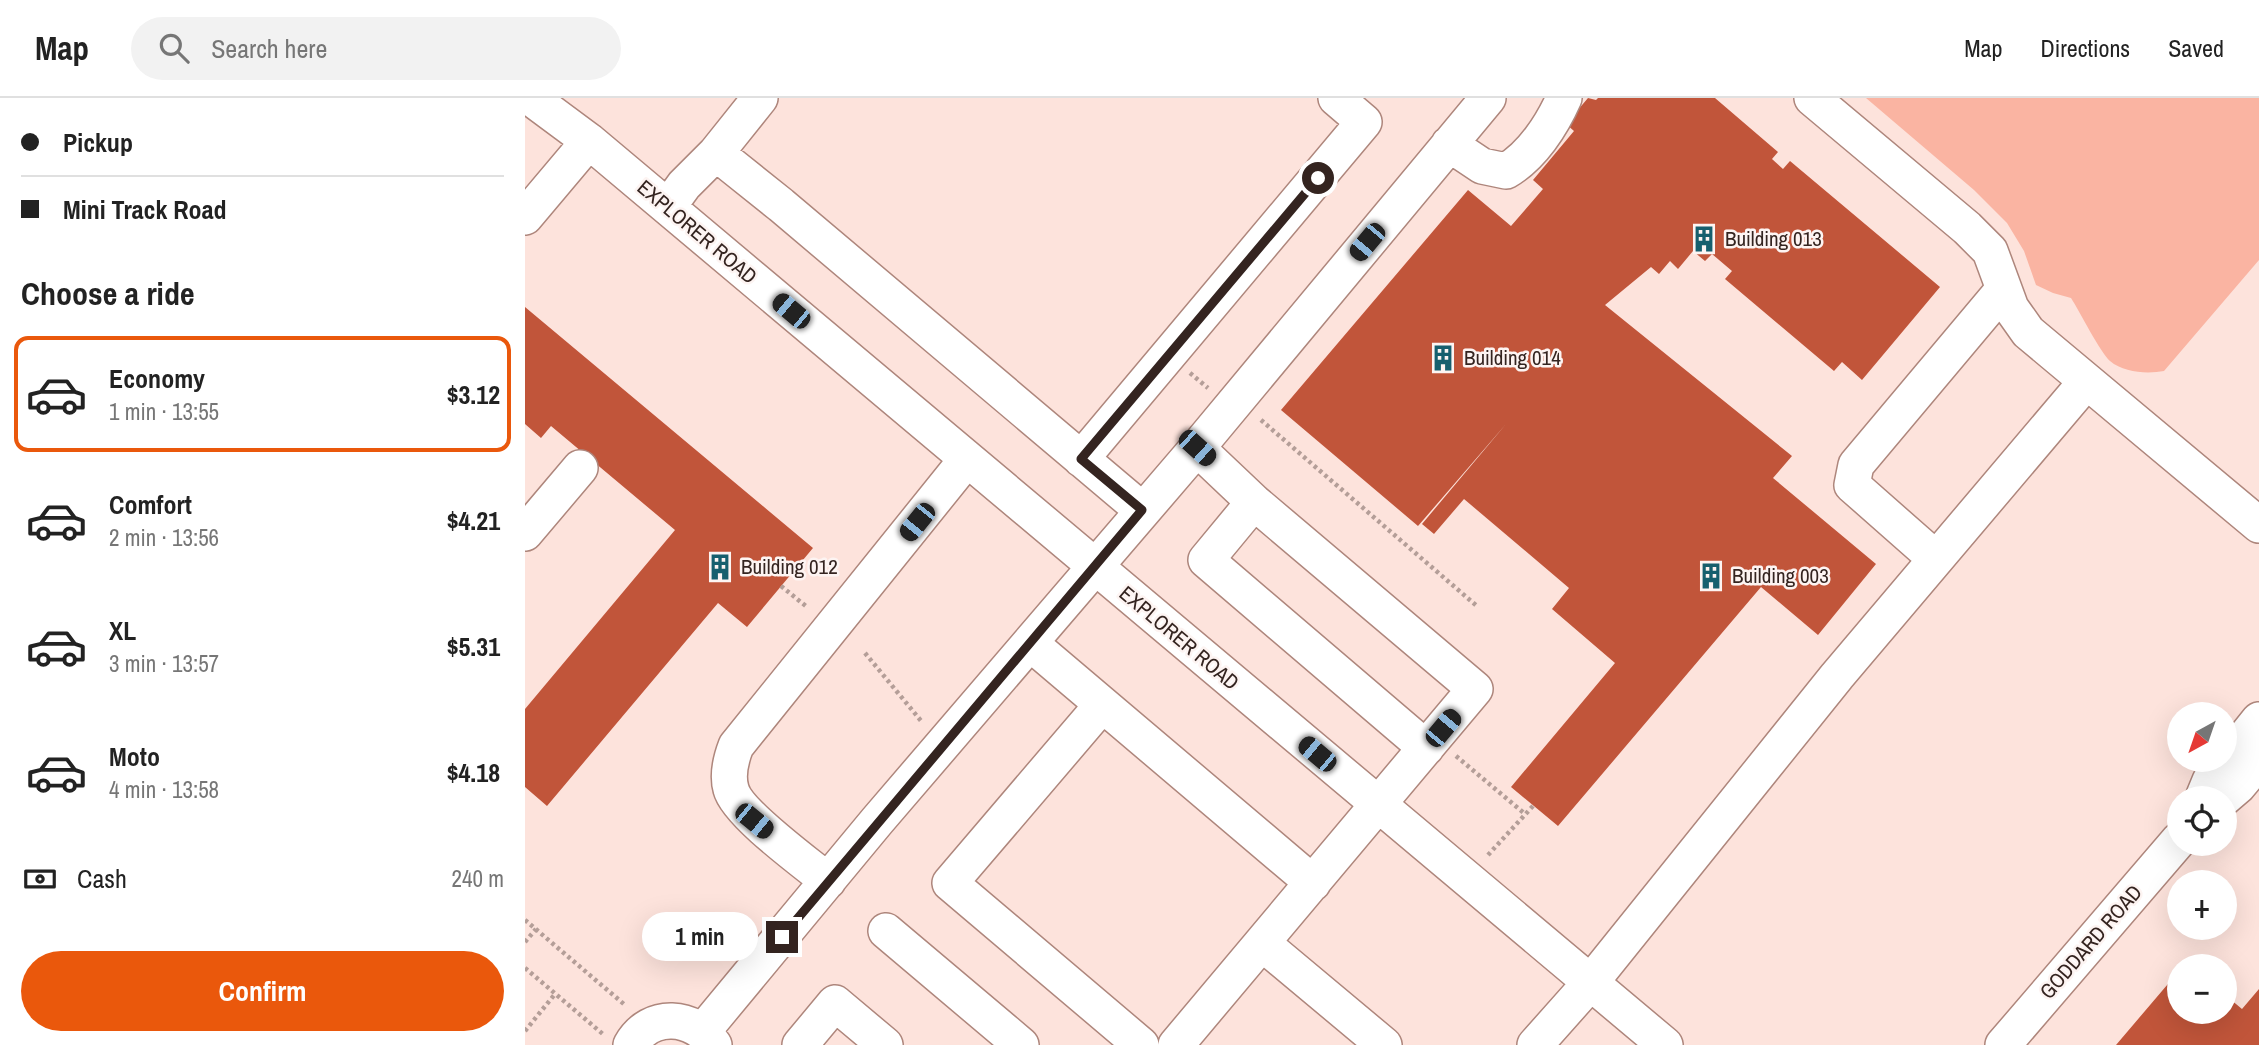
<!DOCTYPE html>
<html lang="en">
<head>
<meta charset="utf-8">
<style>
	:root { --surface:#fff; --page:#f2f2f2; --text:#222; --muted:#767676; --line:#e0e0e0; --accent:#ea580c }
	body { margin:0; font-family:"Archivo Narrow",sans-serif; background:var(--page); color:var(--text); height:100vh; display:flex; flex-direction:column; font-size:26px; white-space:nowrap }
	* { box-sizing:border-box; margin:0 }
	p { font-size:23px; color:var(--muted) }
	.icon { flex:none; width:38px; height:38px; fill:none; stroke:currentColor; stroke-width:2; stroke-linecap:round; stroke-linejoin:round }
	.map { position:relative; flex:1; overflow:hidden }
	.drawer { display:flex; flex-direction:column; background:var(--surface); width:525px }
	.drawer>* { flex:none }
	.hud { display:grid; align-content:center; height:154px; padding:0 21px; background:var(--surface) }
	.needle { width:46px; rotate:220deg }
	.controls { position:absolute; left:1642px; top:604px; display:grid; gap:14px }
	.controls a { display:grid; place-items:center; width:70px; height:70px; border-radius:50%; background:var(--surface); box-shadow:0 7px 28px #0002; font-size:35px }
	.end { position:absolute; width:32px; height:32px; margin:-16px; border:9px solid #342420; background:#fff; box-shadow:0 0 0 4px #fff }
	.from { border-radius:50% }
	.bubble { position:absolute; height:49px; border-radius:24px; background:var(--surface); box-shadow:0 7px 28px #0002; font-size:23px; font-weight:800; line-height:49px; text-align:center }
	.car { position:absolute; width:21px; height:42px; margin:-21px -10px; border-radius:9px; box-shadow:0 0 5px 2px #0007; background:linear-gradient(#222 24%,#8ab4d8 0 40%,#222 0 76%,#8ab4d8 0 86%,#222 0) }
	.hud b { display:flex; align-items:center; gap:24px; height:66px; font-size:26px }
	.hud b+b { border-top:2px solid var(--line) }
	.hud i { width:18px; height:18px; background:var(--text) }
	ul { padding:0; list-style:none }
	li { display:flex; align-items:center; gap:21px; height:116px; margin:0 14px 10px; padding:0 7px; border:4px solid transparent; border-radius:14px }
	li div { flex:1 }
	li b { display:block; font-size:26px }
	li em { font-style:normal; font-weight:800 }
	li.on { border-color:var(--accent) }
	li>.icon { width:63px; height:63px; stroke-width:1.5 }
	h2 { padding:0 21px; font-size:32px; line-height:84px }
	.pay { display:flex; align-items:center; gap:18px; height:77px; padding:0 21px; font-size:26px }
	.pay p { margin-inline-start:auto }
	.primary-button { display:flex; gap:14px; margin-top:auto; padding:14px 21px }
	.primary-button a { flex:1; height:80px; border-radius:42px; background:var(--accent); color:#fff; font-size:28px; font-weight:800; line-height:80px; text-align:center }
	header { display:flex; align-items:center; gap:42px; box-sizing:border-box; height:98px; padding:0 35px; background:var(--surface); border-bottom:2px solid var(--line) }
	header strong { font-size:33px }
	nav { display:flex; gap:38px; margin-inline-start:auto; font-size:24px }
	.search { width:490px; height:63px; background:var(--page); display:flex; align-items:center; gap:18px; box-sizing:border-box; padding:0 24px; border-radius:38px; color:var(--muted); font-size:26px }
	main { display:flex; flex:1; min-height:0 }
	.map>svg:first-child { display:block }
	.green { fill:#fab4a2 }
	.building { fill:#c1553a }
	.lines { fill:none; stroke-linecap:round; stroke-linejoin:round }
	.minor-casing { stroke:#ae867c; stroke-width:38 }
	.path { stroke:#b49e98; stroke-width:4.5; stroke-dasharray:3.5 3.5; stroke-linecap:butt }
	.minor { stroke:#fff; stroke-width:35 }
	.route { stroke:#342420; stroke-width:9 }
	.labels { text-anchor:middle; stroke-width:5; stroke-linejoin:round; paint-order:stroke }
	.street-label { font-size:21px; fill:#342420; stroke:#fdf4f2 }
	.poi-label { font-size:21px; fill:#342420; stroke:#fdf4f2; text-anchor:start }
</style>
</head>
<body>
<header>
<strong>Map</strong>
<div class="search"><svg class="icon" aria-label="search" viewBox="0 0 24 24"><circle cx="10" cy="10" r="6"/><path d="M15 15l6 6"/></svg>Search here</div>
<nav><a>Map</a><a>Directions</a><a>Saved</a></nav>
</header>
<main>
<section class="drawer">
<div class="hud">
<b><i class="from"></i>Pickup</b>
<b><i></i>Mini Track Road</b>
</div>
<h2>Choose a ride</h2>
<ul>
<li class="on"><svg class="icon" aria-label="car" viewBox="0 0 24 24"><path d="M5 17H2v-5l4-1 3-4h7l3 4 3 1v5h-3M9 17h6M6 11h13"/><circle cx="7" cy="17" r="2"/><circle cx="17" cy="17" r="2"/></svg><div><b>Economy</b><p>1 min · 13:55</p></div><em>$3.12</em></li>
<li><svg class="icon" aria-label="car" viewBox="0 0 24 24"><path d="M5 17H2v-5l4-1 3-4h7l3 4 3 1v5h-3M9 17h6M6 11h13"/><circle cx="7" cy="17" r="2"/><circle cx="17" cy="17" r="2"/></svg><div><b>Comfort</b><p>2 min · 13:56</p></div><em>$4.21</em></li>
<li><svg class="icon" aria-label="car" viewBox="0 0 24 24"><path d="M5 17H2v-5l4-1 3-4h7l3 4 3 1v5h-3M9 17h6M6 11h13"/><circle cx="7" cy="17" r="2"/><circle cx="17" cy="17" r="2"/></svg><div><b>XL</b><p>3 min · 13:57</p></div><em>$5.31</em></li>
<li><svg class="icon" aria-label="car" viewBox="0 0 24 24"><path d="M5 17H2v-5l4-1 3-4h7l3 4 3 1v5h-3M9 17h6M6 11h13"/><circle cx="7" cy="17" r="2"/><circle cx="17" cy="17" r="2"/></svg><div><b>Moto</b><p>4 min · 13:58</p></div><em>$4.18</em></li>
</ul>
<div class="pay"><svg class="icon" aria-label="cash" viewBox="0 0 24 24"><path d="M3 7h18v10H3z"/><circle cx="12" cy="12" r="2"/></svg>Cash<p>240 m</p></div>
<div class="primary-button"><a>Confirm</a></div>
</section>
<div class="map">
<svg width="1734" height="947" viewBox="0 0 1734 947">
	<rect width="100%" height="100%" fill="#fde3dc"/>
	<path class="green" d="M 1341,0 L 1734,0 L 1734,162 L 1639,273 C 1623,276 1599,275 1585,263 C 1575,254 1555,214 1546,200 L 1528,195 L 1511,187 L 1499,153 L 1482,125 L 1449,92 Z"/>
	<path class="building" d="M 1063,0 L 1071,2 L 1073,0 L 1190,0 L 1253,54 L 1247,61 L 1258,71 L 1265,63 L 1415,189 L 1337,282 L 1317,264 L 1309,273 L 1200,181 L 1207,173 L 1187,156 L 1180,163 L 1168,153 L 1153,171 L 1145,163 L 1134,176 L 1126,169 L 1080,207 L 1267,358 L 1248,380 L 1351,466 L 1293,537 L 1236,489 L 1033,728 L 986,689 L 1090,565 L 1027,511 L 1044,490 L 939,401 L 909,436 L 897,426 L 981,326 L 893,428 L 756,312 L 943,92 L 986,128 L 1018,91 L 1008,82 L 1049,33 L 1041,26 Z
		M 0,209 L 288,450 L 222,529 L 193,505 L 22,708 L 0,689 L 0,611 L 150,432 L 26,328 L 16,340 L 0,326 Z
		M 1654,873 L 1654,914 L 1699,914 L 1699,896 L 1717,911 L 1734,891 L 1734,947 L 1591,947 Z"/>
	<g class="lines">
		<g class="minor-casing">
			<path id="minor" d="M 6,0 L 64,43 L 1140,947
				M 235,0 L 191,55 L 256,107 L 617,412
				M 1287,0 L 1442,130 L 1465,153 L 1486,210 L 1503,234 L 1734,427
				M 924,46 L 957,68 L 981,73 C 1007,58 1027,27 1039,0
				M 143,109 L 159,87 L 191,55
				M 0,119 L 64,43
				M 556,361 L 839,24 L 811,0
				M 729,404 L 681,462 L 901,650
				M 0,435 L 55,370
				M 1411,461 L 1327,387 L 1331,367 L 1478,192
				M 505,545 L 788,785
				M 577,607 L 425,785 L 616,947
				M 1678,700 L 1685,683 L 1734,622
				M 1699,700 L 1713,688 L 1734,663
				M 303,783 C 281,765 212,715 206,691 C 202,677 206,661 211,648 L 442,361
				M 361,833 L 496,947
				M 737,845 L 859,947
				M 178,933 L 352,723 L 672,350 L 963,0
				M 106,947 C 125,913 169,917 189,947
				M 275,947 L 310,905 L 360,947
				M 651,947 L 950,591 L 729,404 L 672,350
				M 1010,947 L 1066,884 L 1312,578 L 1561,284
				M 1478,947 L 1654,742"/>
		</g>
		<path class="path" d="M 665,275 L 683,290
			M 736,322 L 953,509
			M 256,488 L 282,509
			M 340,555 L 397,624
			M 931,658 L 1000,716
			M 963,757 L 1008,708
			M 0,822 L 100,907
			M 0,844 L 11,831
			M 0,870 L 79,937
			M 0,933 L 30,896"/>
		<use href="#minor" class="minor"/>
	</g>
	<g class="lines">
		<path class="route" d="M 257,839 L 617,412 L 556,361 L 793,80"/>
	</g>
	<defs>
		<g id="building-bare" transform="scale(2.1)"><path d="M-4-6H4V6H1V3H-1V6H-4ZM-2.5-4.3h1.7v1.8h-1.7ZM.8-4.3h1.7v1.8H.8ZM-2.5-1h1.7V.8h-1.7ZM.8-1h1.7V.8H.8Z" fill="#165f6e" stroke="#fdf4f2" stroke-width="2.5" paint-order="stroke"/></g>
	</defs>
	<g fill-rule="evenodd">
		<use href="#building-bare" x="1179" y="141"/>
		<use href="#building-bare" x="918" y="260"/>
		<use href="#building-bare" x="195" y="469"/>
		<use href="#building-bare" x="1186" y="478"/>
	</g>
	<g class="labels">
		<g class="street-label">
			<text transform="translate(172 134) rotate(40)" y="7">EXPLORER ROAD</text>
			<text transform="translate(654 540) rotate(40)" y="7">EXPLORER ROAD</text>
			<text transform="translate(1566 844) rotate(-49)" y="7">GODDARD ROAD</text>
		</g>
		<g class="poi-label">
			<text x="1200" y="148">Building 013</text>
			<text x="939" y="267">Building 014</text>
			<text x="216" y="476">Building 012</text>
			<text x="1207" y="485">Building 003</text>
		</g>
	</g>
</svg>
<div class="controls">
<a><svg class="needle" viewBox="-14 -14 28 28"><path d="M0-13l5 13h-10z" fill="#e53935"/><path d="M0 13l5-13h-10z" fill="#767676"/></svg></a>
<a><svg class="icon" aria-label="locate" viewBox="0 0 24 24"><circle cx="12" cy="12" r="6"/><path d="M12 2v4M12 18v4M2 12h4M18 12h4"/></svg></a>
<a>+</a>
<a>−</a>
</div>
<i class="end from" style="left:793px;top:80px"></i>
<i class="end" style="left:257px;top:839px"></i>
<div class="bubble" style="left:117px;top:814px;width:116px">1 min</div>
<i class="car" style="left:842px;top:144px;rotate:220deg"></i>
<i class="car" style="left:266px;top:213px;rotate:310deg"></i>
<i class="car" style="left:672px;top:350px;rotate:132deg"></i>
<i class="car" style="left:392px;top:424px;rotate:219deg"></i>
<i class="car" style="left:918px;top:630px;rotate:40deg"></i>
<i class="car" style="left:792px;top:656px;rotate:310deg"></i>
<i class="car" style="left:229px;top:723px;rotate:129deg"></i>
</div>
</main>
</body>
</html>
